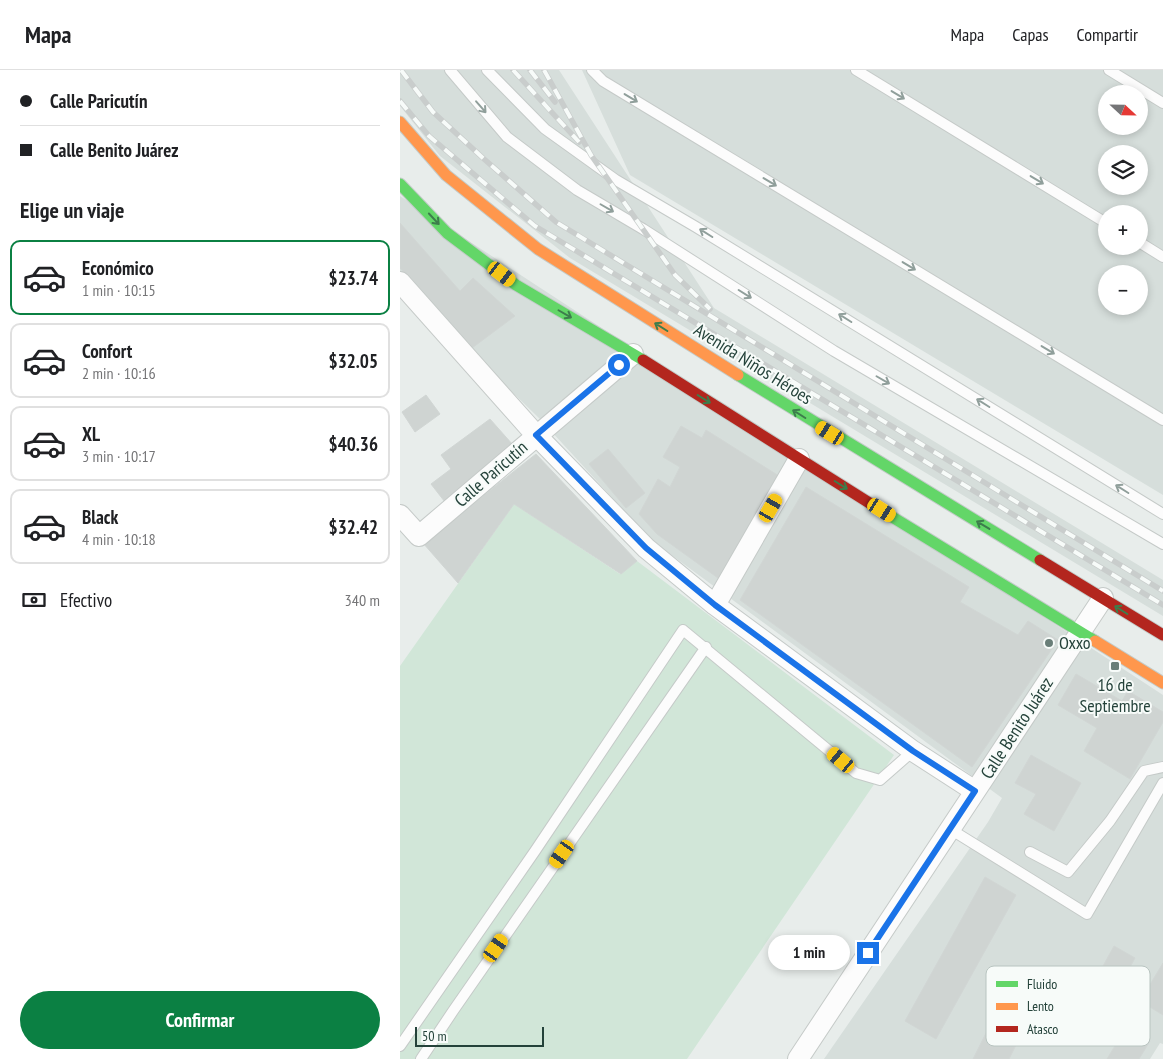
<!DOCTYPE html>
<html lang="es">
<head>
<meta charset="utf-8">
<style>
	:root { --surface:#fff; --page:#f2f2f2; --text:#202124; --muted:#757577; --line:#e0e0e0; --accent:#0b8043 }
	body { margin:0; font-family:"PT Sans Narrow",sans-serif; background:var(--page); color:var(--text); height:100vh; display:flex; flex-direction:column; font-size:19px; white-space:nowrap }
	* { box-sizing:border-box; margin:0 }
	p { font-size:16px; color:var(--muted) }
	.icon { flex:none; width:28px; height:28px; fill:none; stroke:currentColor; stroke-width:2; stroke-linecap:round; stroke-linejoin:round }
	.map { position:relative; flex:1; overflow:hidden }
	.details { display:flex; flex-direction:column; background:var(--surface); width:400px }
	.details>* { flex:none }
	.top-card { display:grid; align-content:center; height:110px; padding:0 20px; background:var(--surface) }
	.needle { width:32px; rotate:112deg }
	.buttons { position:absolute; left:698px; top:15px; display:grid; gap:10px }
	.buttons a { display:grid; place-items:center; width:50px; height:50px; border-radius:50%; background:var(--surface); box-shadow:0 2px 8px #0003; font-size:25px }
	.scale { position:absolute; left:15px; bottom:12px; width:129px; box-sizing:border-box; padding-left:5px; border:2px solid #24423a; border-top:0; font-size:14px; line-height:18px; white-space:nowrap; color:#24423a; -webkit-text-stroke:4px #f7fbf9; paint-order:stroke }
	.end { position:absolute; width:22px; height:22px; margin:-11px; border:6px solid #1a73e8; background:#fff; box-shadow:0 0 0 2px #fff }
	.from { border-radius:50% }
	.bubble { position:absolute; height:35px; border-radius:18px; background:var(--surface); box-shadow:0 2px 8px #0003; font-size:16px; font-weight:600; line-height:35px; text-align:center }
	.car { position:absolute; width:15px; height:30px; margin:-15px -8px; border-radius:6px; box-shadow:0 0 4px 1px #0007; background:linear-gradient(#f5c518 24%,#345 0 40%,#f5c518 0 76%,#345 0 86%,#f5c518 0) }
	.top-card b { display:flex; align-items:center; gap:18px; height:48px; font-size:19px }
	.top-card b+b { border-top:1px solid var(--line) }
	.top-card i { width:12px; height:12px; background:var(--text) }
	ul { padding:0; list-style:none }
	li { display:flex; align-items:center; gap:15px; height:75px; margin:0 10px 8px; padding:0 10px; border:2px solid var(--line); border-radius:10px }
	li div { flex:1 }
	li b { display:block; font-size:19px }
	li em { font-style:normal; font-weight:600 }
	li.on { border-color:var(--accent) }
	li>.icon { width:45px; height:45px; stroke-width:1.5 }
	h2 { padding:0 20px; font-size:22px; line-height:60px }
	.pay { display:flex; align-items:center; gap:12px; height:55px; padding:0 20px; font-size:19px }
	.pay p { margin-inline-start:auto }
	.primary-button { display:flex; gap:10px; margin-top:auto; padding:10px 20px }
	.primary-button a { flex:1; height:58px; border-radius:30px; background:var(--accent); color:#fff; font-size:20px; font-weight:600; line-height:58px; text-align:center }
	header { display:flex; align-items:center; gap:30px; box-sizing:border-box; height:70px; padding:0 25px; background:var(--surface); border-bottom:1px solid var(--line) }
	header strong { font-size:24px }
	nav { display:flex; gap:28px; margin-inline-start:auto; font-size:18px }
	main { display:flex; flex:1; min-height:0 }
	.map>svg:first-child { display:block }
	.built { fill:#d6dedb; fill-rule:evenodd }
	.green { fill:#d1e6d8 }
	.building { fill:#cfd4d2; stroke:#d1d6d4 }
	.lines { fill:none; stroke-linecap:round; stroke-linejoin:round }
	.lane-casing { stroke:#c5cac8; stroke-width:12 }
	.street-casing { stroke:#c5cac8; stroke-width:22 }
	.fast-casing { stroke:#c3cbc8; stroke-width:13 }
	.slow-casing { stroke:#c3cbc8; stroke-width:13 }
	.jam-casing { stroke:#c3cbc8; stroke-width:13 }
	.lane { stroke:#fcfcfc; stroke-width:10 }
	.street { stroke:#fcfcfc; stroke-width:20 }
	.fast { stroke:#63d668; stroke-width:11 }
	.slow { stroke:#ff974d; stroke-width:11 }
	.jam { stroke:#b3261e; stroke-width:11 }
	.rail-casing { stroke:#c9cdcc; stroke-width:5.5 }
	.rail { stroke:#f7fbf9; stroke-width:4; stroke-dasharray:11; stroke-linecap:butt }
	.oneway { stroke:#909f9b }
	.oneway2 { stroke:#3d7d4c }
	.route { stroke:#1a73e8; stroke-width:6 }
	.poi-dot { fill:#697e78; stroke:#f7fbf9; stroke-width:2 }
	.labels { text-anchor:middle; stroke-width:4; stroke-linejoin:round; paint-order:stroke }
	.street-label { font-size:18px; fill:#24423a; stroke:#f7fbf9 }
	.poi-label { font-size:18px; fill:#24423a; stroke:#f7fbf9; text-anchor:start }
	.key { fill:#f7fbf9; stroke:#b8c4c0; stroke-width:1 }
	.key-label { font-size:14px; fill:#24423a }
</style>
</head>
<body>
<header>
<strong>Mapa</strong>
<nav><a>Mapa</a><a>Capas</a><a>Compartir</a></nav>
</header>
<main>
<section class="details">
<div class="top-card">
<b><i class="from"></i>Calle Paricutín</b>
<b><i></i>Calle Benito Juárez</b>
</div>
<h2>Elige un viaje</h2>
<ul>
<li class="on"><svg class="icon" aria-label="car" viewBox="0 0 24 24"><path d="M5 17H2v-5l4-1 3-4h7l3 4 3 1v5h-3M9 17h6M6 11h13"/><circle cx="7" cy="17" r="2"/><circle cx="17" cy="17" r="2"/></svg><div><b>Económico</b><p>1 min · 10:15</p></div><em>$23.74</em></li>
<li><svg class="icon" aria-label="car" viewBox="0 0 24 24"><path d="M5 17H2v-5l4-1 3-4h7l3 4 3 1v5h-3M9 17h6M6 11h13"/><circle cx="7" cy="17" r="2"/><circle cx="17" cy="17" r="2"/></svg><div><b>Confort</b><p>2 min · 10:16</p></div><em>$32.05</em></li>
<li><svg class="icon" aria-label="car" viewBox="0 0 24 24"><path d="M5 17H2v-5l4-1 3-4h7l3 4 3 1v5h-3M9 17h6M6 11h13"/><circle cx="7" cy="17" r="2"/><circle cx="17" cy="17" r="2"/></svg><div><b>XL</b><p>3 min · 10:17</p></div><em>$40.36</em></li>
<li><svg class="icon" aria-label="car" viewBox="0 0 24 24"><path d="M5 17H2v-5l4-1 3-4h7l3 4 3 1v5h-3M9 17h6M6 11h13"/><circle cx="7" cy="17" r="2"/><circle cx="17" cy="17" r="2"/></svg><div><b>Black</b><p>4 min · 10:18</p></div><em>$32.42</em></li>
</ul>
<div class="pay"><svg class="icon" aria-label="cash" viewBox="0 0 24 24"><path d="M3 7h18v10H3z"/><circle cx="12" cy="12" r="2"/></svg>Efectivo<p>340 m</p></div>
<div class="primary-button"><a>Confirmar</a></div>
</section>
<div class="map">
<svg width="763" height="989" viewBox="0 0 763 989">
	<rect width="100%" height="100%" fill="#e8edeb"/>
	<path class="built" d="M 0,0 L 159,0 L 314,238 L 763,510 L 763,546 L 170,188 L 40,86 L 0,36 Z
		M 182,0 L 763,0 L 763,425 L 230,105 ZM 706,24 L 739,24 L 739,56 L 706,56 ZM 706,84 L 739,84 L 739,116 L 706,116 ZM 706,144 L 739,144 L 739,176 L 706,176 ZM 706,204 L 739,204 L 739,236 L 706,236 Z
		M 0,126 L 763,625 L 763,974 L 760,973 L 750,989 L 424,989 L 588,752 L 602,728 L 251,470 L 140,349 L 68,279 L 0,202 Z"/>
	<path class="green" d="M 114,434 L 220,504 L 237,491 L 494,685 L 287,989 L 0,989 L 0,596 Z"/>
	<path class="building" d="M 0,153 L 60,221 L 73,208 L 115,246 L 72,278 L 0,198 Z
		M 26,325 L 40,344 L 15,362 L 2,342 Z
		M 90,349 L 113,375 L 45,432 L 31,414 L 51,399 L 41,385 Z
		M 281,356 L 302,368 L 306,360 L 379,406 L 318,508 L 257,464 L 239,444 L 258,409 L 270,417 L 280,397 L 263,387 Z
		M 208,379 L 245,423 L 226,438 L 189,394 Z
		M 136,384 L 237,491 L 221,504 L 114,434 L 58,513 L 23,473 Z
		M 406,417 L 569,517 L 560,532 L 618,565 L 628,551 L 658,570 L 572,697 L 340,530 Z
		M 676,604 L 722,631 L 728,621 L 763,642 L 763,652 L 730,709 L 684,681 L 697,658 L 658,635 Z
		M 631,685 L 681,713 L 654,761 L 624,744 L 636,724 L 615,713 Z
		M 585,807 L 616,825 L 536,969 L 505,951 Z
		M 714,876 L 735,888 L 690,970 L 669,958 Z
		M 763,893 L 763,945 L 740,931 Z
		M 604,927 L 633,941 L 609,989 L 573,989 Z
		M 727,956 L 750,971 L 739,989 L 707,989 Z"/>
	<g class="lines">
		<g class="lane-casing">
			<path id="lane" d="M 50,0 L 107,67 L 177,120 L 243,159 L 434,281 L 763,474
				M 87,0 L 145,59 L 216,110 L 296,157 L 763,444
				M 192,0 L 203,11 L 763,350
				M 456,0 L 706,153
				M 709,0 L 763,33
				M 739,172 L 763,187
				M 550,759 L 687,844 L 763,713
				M 630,782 L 668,802 L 710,751 L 744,701 L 763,697
				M 0,976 L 135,781 L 283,560 L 456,703 L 480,710 L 513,681
				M 21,989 L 53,941 L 306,577"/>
		</g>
		<g class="street-casing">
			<path id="street" d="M 0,212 L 136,365 L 246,478 L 315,535 L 513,681 L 575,721
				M 0,445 L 19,466 L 233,284
				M 315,535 L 399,389
				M 398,989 L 703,528"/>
		</g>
		<g class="fast-casing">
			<path id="fast" d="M 0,114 L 47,163 L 116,215 L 243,290
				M 338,305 L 640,490
				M 471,434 L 695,571"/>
		</g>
		<g class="slow-casing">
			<path id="slow" d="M 0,52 L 46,105 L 138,179 L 338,305
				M 695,571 L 763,613"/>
		</g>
		<g class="jam-casing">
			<path id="jam" d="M 243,290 L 471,434
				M 640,490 L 763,565"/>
		</g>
		<use href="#lane" class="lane"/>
		<use href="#street" class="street"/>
		<use href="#fast" class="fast"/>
		<use href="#slow" class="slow"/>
		<use href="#jam" class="jam"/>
		<g class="rail-casing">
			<path id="rail" d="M 1,0 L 33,42 L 84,89 L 156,152 L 763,521
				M 113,0 L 179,72
				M 130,0 L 155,32
				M 144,0 L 191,85 L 275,205 L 310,239
				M 0,31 L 29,66 L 135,156 L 763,535"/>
		</g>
		<use href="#rail" class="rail"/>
	</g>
	<defs><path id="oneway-shaft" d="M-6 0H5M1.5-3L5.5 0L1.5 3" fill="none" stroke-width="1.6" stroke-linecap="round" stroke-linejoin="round" transform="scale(1.25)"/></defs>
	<g class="oneway">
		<use href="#oneway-shaft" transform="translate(498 25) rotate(31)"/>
		<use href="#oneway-shaft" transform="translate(231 28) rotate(31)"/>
		<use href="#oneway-shaft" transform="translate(81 37) rotate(49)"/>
		<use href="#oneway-shaft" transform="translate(637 110) rotate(31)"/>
		<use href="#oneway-shaft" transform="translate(370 112) rotate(31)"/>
		<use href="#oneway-shaft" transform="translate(207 138) rotate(30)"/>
		<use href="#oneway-shaft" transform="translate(306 163) rotate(-148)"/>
		<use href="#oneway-shaft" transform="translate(509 196) rotate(31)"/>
		<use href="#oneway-shaft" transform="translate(345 224) rotate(32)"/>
		<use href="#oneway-shaft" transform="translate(445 248) rotate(-148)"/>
		<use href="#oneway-shaft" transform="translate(648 280) rotate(31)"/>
		<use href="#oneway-shaft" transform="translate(483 310) rotate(30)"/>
		<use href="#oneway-shaft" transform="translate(583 333) rotate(-148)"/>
		<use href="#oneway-shaft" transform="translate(722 419) rotate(-148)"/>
	</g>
	<g class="oneway2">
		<use href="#oneway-shaft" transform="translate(34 149) rotate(47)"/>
		<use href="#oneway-shaft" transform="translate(165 244) rotate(30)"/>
		<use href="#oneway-shaft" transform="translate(261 257) rotate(-148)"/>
		<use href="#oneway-shaft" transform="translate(304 329) rotate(32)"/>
		<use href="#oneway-shaft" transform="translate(399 344) rotate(-148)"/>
		<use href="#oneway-shaft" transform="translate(441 415) rotate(32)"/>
		<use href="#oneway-shaft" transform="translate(583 455) rotate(-149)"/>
		<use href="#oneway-shaft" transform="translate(721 540) rotate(-148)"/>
	</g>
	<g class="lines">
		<path class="route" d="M 219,295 L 136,365 L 246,478 L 315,535 L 513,681 L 575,721 L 468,883"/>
	</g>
	<g class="poi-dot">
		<circle cx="649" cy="573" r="5"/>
		<rect x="710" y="591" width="10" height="10" rx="2.5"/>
	</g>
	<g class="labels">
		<g class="street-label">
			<text transform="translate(353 294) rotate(32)" y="6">Avenida Niños Héroes</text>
			<text transform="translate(91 404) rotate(-41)" y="6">Calle Paricutín</text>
			<text transform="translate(617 658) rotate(-57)" y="6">Calle Benito Juárez</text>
		</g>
		<g class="poi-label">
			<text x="659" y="579">Oxxo</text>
			<text x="715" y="621" text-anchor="middle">16 de<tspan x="715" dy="21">Septiembre</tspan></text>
		</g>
	</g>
	<rect x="586" y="896" width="164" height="80" rx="8" class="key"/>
	<rect x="596" y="911" width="22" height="6" fill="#63d668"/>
	<rect x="596" y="933" width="22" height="7" fill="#ff974d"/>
	<rect x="596" y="956" width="22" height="6" fill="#b3261e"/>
	<g class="key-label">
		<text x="627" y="919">Fluido</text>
		<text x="627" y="941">Lento</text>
		<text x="627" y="964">Atasco</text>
	</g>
</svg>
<div class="buttons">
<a><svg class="needle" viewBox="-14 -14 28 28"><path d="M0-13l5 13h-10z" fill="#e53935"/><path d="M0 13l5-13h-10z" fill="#757577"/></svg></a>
<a><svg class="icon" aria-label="layers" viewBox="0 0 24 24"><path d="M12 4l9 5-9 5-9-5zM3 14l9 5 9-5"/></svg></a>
<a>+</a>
<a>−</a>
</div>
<div class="scale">50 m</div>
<i class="end from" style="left:219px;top:295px"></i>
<i class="end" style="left:468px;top:883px"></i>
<div class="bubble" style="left:368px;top:865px;width:82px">1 min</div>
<i class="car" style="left:102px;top:204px;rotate:127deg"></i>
<i class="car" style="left:430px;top:363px;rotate:301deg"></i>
<i class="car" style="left:371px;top:438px;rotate:30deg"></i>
<i class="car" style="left:482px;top:440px;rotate:122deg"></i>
<i class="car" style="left:441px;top:690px;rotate:310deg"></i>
<i class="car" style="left:162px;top:784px;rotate:215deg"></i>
<i class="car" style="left:96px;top:878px;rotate:35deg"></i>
</div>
</main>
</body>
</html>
